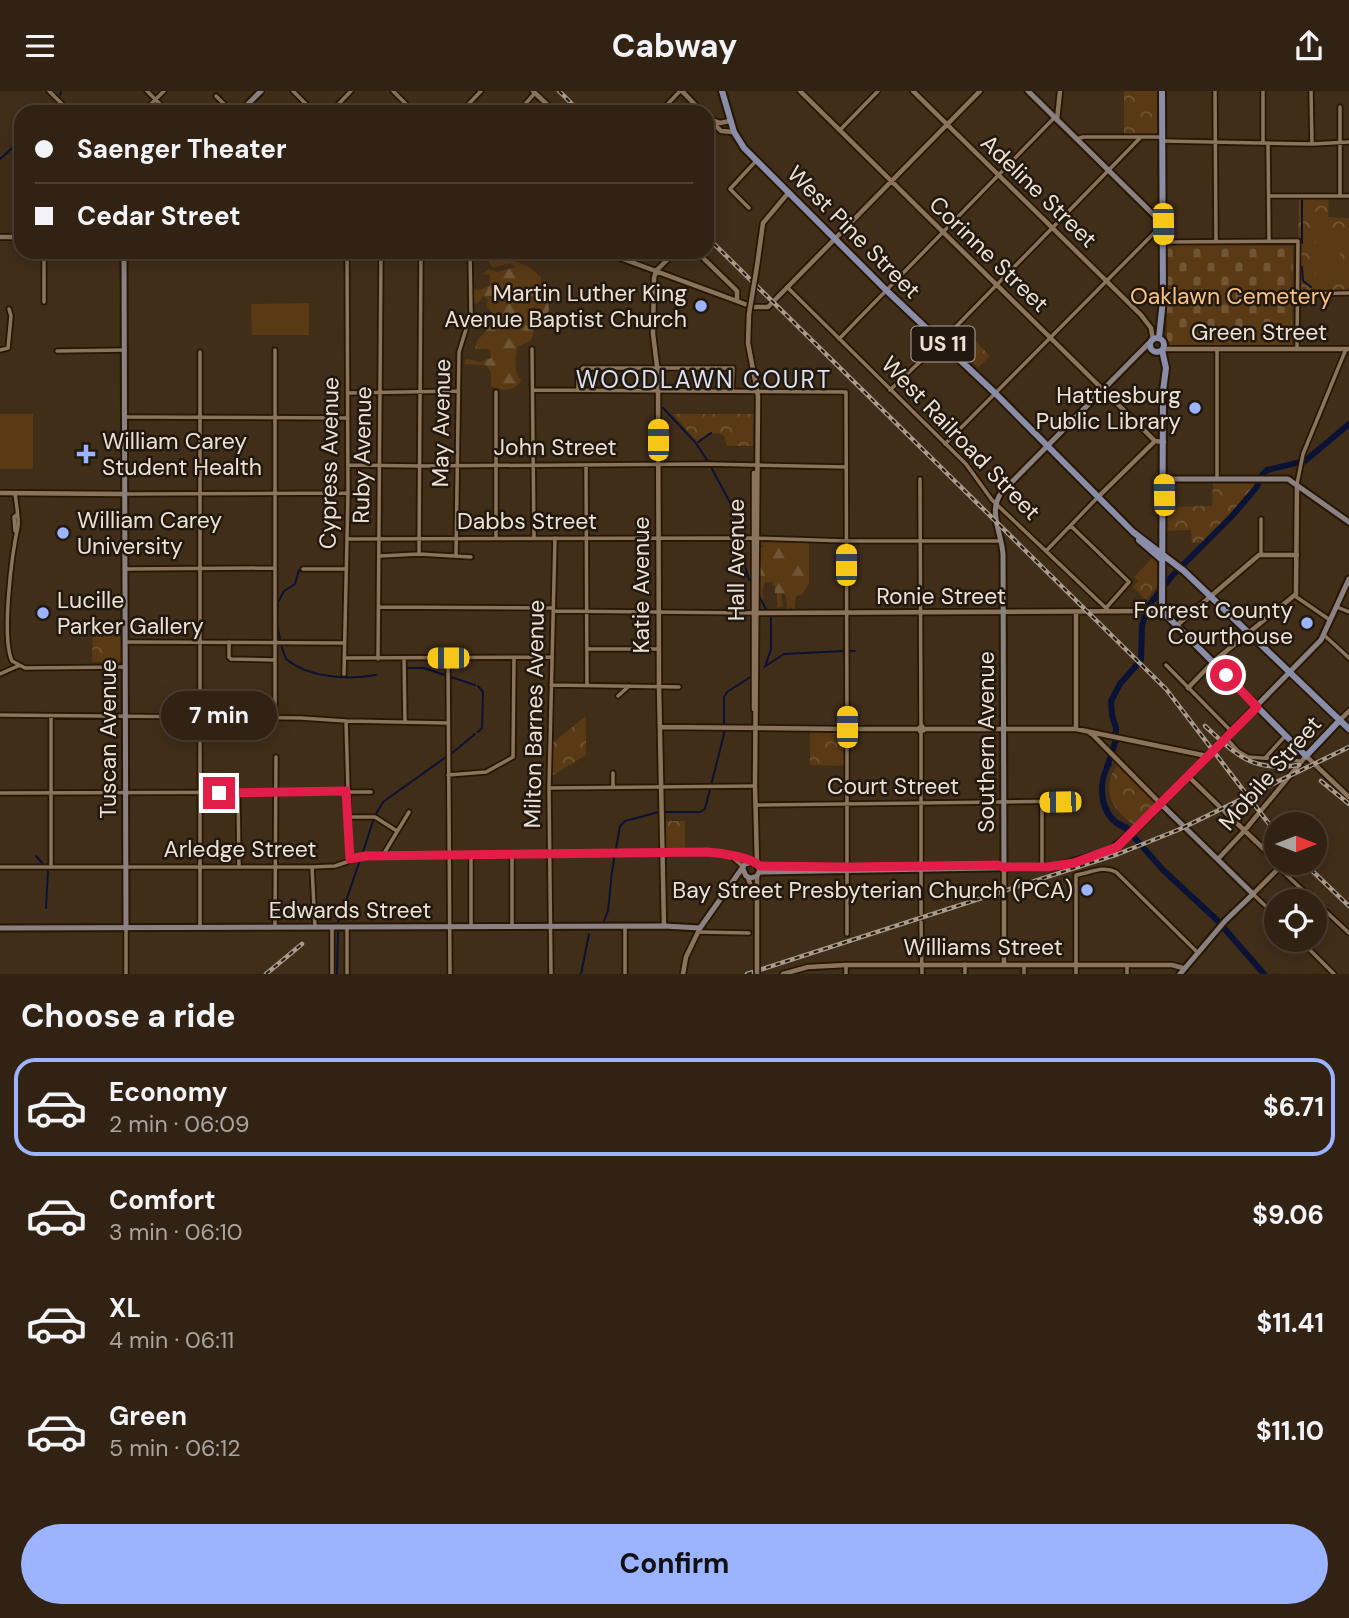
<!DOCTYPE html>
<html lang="en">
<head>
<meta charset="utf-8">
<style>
	:root { --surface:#312213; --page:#392a1c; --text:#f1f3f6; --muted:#a8a4a0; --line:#4c3f33; --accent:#9cb4fd }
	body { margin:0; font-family:"DM Sans",sans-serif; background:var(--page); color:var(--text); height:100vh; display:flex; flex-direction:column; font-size:26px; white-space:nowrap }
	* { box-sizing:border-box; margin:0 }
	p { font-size:23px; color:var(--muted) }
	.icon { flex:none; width:38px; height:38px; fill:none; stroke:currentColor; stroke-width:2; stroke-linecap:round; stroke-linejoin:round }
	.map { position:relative; height:883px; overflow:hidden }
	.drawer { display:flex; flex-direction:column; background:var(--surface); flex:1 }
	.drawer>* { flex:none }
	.banner { position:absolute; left:14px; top:14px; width:700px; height:154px; border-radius:21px; box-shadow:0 4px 18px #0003,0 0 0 2px var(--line); display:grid; align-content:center; height:154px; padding:0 21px; background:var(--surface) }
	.needle { width:46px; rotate:90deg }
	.buttons { position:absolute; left:1264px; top:721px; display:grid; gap:14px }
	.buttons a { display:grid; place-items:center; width:63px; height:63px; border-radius:50%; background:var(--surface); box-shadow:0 4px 18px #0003,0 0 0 2px var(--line); font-size:35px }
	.end { position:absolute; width:32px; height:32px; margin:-16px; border:9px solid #e11d48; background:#fff; box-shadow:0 0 0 4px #fff }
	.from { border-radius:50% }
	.bubble { position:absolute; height:49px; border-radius:24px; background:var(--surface); box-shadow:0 4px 18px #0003,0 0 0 2px var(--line); font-size:23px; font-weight:700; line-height:49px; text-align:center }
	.car { position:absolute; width:21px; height:42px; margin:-21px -10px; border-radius:9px; box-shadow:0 0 5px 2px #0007; background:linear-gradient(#f5c518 24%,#345 0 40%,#f5c518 0 76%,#345 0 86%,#f5c518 0) }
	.banner b { display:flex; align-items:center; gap:24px; height:66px; font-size:26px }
	.banner b+b { border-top:2px solid var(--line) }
	.banner i { width:18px; height:18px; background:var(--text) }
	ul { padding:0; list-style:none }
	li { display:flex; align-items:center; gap:21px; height:98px; margin:0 14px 10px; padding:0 7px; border:4px solid transparent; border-radius:21px }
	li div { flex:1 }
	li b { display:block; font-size:26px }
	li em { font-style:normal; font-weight:700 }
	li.on { border-color:var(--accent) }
	li>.icon { width:63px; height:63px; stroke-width:1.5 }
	h2 { padding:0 21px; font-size:32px; line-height:84px }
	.cta { display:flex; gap:14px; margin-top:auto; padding:14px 21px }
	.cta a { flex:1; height:80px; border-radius:42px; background:var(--accent); color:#111; font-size:28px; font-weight:700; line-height:80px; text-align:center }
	header { display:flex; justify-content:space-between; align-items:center; height:91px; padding:0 21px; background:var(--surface); font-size:32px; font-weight:700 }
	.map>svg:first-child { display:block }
	.forest { fill:url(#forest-firs) }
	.cemetery { fill:url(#cemetery-stones) }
	.park { fill:url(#park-crowns) }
	.garden { fill:#593a15 }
	.water { fill:#0a1236 }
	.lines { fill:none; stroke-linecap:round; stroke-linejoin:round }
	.stream { stroke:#0a1236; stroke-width:2 }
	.river { stroke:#0a1236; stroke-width:6 }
	.minor-casing { stroke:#271602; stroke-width:7 }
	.tertiary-casing { stroke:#271602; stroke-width:8 }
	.secondary-casing { stroke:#271602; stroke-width:9 }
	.primary-casing { stroke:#271602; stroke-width:10 }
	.minor { stroke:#8a745d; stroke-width:3.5 }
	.tertiary { stroke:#8a745d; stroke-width:4.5 }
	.secondary { stroke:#8a8183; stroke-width:5 }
	.primary { stroke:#898da9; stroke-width:6 }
	.rail-casing { stroke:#aa9b8b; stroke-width:4.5 }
	.rail { stroke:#21180f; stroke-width:2; stroke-dasharray:5; stroke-linecap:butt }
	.tertiary-bridge-casing { stroke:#271602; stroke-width:8; stroke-linecap:butt }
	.tertiary-bridge { stroke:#8a745d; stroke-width:4.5 }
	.route { stroke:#e11d48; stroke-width:9 }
	.poi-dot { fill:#9cb4fd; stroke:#21180f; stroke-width:2.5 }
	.labels { text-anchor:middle; stroke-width:5; stroke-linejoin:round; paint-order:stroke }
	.shield { fill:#21180f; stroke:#b0a599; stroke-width:2 }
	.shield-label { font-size:21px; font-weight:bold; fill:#ede1d4 }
	.street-label { font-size:23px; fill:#ede1d4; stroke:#21180f }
	.poi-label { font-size:23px; fill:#ede1d4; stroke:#21180f; text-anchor:end }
	.park-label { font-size:23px; fill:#f9c183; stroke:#21180f }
	.neighbourhood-label { font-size:24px; letter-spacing:2px; fill:#dee3f2; stroke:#21180f }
</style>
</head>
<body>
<header><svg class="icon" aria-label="menu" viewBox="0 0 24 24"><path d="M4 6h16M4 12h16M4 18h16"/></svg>Cabway<svg class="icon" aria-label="share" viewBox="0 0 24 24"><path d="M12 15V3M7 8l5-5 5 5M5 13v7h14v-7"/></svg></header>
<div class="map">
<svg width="1349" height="883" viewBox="0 0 1349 883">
	<defs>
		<pattern id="forest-firs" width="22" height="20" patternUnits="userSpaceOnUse" patternTransform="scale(1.75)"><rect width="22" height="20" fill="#593a15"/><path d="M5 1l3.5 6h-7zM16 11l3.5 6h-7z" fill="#715636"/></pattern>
		<pattern id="cemetery-stones" width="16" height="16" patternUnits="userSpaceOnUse" patternTransform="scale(1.75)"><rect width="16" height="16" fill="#593a15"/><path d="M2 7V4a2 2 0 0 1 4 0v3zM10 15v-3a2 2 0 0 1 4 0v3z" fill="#715636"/></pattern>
		<pattern id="park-crowns" width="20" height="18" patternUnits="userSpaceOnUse" patternTransform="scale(1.75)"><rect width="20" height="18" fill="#593a15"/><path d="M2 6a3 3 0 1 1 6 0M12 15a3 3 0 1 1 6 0" fill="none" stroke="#715636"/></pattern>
	</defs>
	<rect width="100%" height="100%" fill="#412e19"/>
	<path class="forest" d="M 484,161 L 508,161 L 516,171 L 529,176 L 541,186 L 541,194 L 547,202 L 549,219 L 543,236 L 535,237 L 531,231 L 526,233 L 534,240 L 531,249 L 517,256 C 516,268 513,281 521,289 C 515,301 502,300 491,295 L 491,282 L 486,274 L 464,273 L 466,268 L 480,271 L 491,267 L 490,258 L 475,258 L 477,250 L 493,232 L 492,222 L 487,215 L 488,208 L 483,205 L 479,211 L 474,213 L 473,198 L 480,199 L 490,194 L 490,184 L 483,183 L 489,178 L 497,181 L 515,176 L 510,172 L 493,177 L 489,172 L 490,163 L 486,163 Z
		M 759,450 L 809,451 L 809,492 L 803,503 L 796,505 L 794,518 L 790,516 L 787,519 L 786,506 L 783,502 L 781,503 L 783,515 L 777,517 L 777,502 L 775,502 L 775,496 L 772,494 L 773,491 L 765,491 L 762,500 L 764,507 L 762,509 L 758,502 L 760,461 L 758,459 L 764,455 L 760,453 Z"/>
	<path class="cemetery" d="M 1167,154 L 1293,155 L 1292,255 L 1167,254 Z"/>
	<path class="park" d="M 1124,0 L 1162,0 L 1163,46 L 1124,47 Z
		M 1299,105 L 1329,105 L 1328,126 L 1349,127 L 1349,202 L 1297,203 Z
		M 964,239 L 990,265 L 978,276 L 952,251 Z
		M 673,323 L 753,323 L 753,355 L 727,355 L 724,345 L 718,342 L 710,343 L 697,351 Z
		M 1260,388 C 1248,412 1225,432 1206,451 L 1192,452 L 1191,439 L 1164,440 L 1164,416 L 1212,415 L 1213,389 Z
		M 1153,466 L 1157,473 L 1157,496 L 1146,509 L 1133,496 L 1138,490 L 1134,486 Z
		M 93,536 L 121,536 L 121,571 L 92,571 Z
		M 586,625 L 586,664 L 550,686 L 550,654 Z
		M 810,638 L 846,640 L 847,675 L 810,674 Z
		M 1117,674 L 1156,712 L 1135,734 C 1112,720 1100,699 1117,674 Z
		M 662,730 L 685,730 L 685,762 L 662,762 Z"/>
	<path class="garden" d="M 1316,139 L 1340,139 L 1340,187 L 1316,188 Z
		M 309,212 L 309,244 L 252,244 L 251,213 Z
		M 0,323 L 33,323 L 33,378 L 0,378 Z"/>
	<path class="water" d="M 1107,670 L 1112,673 C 1102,689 1102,714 1117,728 C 1122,732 1127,732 1131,737 L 1127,742 C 1124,739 1117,737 1113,733 C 1095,717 1096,689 1107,670 Z"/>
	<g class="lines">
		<path class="stream" d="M 60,4 L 61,0
			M 52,21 L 56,13
			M 0,68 L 21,49
			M 1302,109 L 1302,152
			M 1302,176 L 1303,190 L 1311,196
			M 663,317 L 695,351 L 707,369
			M 698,351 L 711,342
			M 711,376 L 733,417 L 738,443
			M 738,450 L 749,489
			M 759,505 L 766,518
			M 280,548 L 277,533 L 278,511 L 284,500 L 295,493 L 299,479
			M 281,554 L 286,568 C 309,587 348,589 376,584
			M 849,560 L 855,560
			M 766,573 L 771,558 L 771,526
			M 764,576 L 784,563 L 844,560
			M 407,577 L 424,577 L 445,584
			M 451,586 L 475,594
			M 478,595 L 483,601 L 482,637 L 478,641
			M 451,663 L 475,643
			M 665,721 L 700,721 L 705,718 L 724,643 L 724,606 L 727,601 L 752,585
			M 376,723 L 383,711 L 446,666
			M 363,761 L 373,730
			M 36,765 L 43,773
			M 344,816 L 360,769
			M 46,817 L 48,780
			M 604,830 L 608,820 L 612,780 L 620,735 L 625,730 L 659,721
			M 338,831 L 340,827
			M 337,883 L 338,841
			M 581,883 L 589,843"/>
		<path class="river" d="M 1107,676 L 1115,652 L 1116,637 L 1112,624 L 1111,610 L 1120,593 L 1141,569 L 1142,535 L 1146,520 L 1153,509 L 1172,485 L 1232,425 L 1256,397 L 1262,384 L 1267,379 L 1305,370 L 1349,333
			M 1127,738 L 1163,779 L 1216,828 L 1264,883"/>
		<g class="minor-casing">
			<path id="minor" d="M 49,0 L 70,21
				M 147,0 L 168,21
				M 293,0 L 314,21
				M 393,0 L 414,21
				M 1215,0 L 1216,151
				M 1311,0 L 1312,53
				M 216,5 L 232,21
				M 1340,16 L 1340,105
				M 662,19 L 680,0
				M 143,21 L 164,0
				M 331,21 L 351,0
				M 461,21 L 481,0
				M 518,21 L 535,2
				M 840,39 L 878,0
				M 1077,48 L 1083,46 L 1162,46
				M 1163,50 L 1312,53 L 1349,51
				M 1263,52 L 1263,0
				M 1268,52 L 1269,150
				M 17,68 L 21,72
				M 1269,105 L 1349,105
				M 749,117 L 730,98 L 756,70
				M 1163,151 L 1298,150 L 1297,258
				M 660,161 L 667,168
				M 787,196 L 966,373 L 992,409 L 1108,519
				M 1297,203 L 1349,202
				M 44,211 L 44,161
				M 839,248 L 1054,27
				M 532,258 L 534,447
				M 0,259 L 8,257 L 11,225 L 9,218
				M 275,259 L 275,627
				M 1217,259 L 1217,388
				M 57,260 L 125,259
				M 200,261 L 200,836
				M 578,298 L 578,282 L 583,277 L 733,277 L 732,300
				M 533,299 L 846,301 L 847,636
				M 890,299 L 941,251 L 1140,47
				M 496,301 L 496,446
				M 348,302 L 458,300
				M 125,326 L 348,327
				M 945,353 L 1163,133
				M 348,374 L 419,375 L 707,373 L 846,376
				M 586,374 L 587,593
				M 920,388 L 921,635
				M 1297,393 L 1303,363 L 1346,258
				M 15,402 C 16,411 19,427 18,435 C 12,462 1,546 12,570 L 25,577 L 125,576
				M 126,403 L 348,402
				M 1261,428 L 1261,463
				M 1071,435 L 1129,491 L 1106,517
				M 15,440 L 14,426 L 16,424
				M 347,448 L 752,447 L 846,450 L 1001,450
				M 1046,460 L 1098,406
				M 419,463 L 421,161
				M 456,464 L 459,261 L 471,222 L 470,161
				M 380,465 L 419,463 L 471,466
				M 126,478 L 274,477
				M 303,478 L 345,478
				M 1295,505 L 1330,529
				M 88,515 L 126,514
				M 379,516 L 552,517
				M 1337,516 L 1349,521
				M 553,520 L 754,522
				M 1324,544 L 1349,567
				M 125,551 L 343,552
				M 229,551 L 229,566 L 231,568 L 275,569
				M 587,558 L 659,558
				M 344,567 L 551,566
				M 404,567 L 405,631
				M 448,567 L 450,883
				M 378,568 L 381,161
				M 1166,574 L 1232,641
				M 0,583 L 18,575
				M 344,583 L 348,402 L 347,161
				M 551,594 L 679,596
				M 618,605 L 629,595
				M 0,624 L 301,627 L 346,630 L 448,632
				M 346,630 L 350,768
				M 847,640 L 847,843
				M 1226,647 L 1238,660 L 1248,666 L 1300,670
				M 1266,666 L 1286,644
				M 613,682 L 613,696
				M 448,684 L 486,681 L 513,666 L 514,566
				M 549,697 L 755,695
				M 0,702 L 371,701
				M 238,702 L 239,775
				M 757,714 L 1072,710
				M 347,726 L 375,726 L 397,740
				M 383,764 L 409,721
				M 471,764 L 471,836
				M 512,764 L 512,836
				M 730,764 L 743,776
				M 0,776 L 312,776 L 335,775 L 364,765 L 707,761 L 733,764 L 749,770
				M 51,776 L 51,625
				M 312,776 L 315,836
				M 1042,776 L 1042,711
				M 1279,777 L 1349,842
				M 1253,803 L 1276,825
				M 921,823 L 921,640
				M 921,831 L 922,883
				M 275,836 L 276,666
				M 332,836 L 332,883
				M 347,836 L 347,883
				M 126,837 L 126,883
				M 699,841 L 749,842
				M 1300,849 L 1334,883
				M 846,874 L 846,883
				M 1024,874 L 1024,883
				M 1127,874 L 1127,883
				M 551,883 L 549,697 L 555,447
				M 625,883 L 625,835
				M 965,883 L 965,873
				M 1076,883 L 1076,784 C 1090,782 1103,774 1116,781 L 1197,861"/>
		</g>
		<g class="tertiary-casing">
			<path id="tertiary" d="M 533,0 L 555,21
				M 682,0 L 702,21
				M 800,0 L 1155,350
				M 913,0 L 1141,224 L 1151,237 L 1153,249
				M 707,26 L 721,40 L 734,41
				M 711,29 L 720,32 L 730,30
				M 1057,29 L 1060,0
				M 0,146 L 21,146
				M 604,161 L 753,216 L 768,216 L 980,0
				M 697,161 L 737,200 L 737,209
				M 757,175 L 763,132 L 789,101
				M 748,252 L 758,305 L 755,695 L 757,772
				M 1163,258 L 1349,258
				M 0,402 L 125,403
				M 1098,406 L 1155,350 L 1164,351
				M 754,522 L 1162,520
				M 1176,535 L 1259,464 L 1297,464
				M 1188,597 L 1213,571 L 1296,503 L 1297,394
				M 754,618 L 754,382
				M 1340,629 L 1349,620
				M 922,635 L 924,639 L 920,640 L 919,637 Z
				M 660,636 L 845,638
				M 850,638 L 919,638
				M 924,638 L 1076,638 L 1207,665
				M 1076,638 L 1076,522
				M 1087,640 L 1093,644 L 1161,713
				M 1188,685 L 1219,715
				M 1224,720 L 1266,760 L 1279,777 L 1253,803
				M 1218,768 L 1245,739 L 1306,665 L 1349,706
				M 1004,776 L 1004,873
				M 757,785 L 757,841
				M 748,787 L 755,807
				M 664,835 L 659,595 L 658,283 L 653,243 L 654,187 L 656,180 L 675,161
				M 683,883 L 686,866 L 700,837
				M 783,883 L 808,876 L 846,874 L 1172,874 L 1183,877"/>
		</g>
		<g class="secondary-casing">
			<path id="secondary" d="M 1028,0 L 1163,133
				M 240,21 L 261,0
				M 124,161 L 126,837
				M 1164,388 L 1288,388 L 1349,431
				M 1161,713 L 1253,803 L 1225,830 L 1180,883
				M 759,775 L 847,776 L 994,774
				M 1004,776 L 1003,464 C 1002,442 987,420 1002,401 L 1151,250
				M 760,781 L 1054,776 L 1109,760 L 1136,738 L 1321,549 L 1349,488
				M 0,837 L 664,835 L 700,837 L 745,773 L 755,770 L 760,779 L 757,785 L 751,787 L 746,785 L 743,778"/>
		</g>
		<g class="primary-casing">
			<path id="primary" d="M 722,0 L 734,41 L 744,57 L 886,199 L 996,303 L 1133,441 L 1184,480 L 1349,638
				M 1159,247 L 1163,208 L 1162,0
				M1150 254a7 7 0 1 1 14 0a7 7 0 1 1-14 0Z
				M 1162,259 L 1166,277 L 1163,300 L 1162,520 L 1306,665 L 1340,629
				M 1139,449 L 1161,468"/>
		</g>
		<use href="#minor" class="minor"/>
		<use href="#tertiary" class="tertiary"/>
		<use href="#secondary" class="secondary"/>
		<use href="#primary" class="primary"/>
		<g class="rail-casing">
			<path id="rail" d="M 559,0 L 580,21
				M 707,146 L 1166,598 L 1276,742
				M 1205,635 C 1238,665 1251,681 1299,674
				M 1321,690 L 1349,713
				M 1304,772 L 1349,815
				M 266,883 L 302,853
				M 747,883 L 1118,763 L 1178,739 L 1349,656"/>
		</g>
		<use href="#rail" class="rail"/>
		<g class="tertiary-bridge-casing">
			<path id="tertiary-bridge" d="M 748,252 L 749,223 L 757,175
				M 757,841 L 757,883"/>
		</g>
		<use href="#tertiary-bridge" class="tertiary-bridge"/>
	</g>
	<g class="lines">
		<path class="route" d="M 219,702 L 346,700 L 350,768 L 365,765 L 707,761 C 721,762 750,766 760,775 L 847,776 L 997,774 L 1003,776 L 1048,776 L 1074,772 L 1117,756 L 1257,616 L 1226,584"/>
	</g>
	<g class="poi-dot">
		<circle cx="701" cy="215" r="7"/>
		<circle cx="1195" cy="317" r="7"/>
		<path d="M82.5 352.5h7v7h7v7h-7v7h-7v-7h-7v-7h7z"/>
		<circle cx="63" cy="442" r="7"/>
		<circle cx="43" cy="522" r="7"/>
		<circle cx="1307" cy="532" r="7"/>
		<circle cx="1087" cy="799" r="7"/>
	</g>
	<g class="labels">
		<rect class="shield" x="911.5" y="235.5" width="63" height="35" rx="5"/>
		<g class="shield-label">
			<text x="943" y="260">US 11</text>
		</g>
		<g class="street-label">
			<text transform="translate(1039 100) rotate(44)" y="8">Adeline Street</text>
			<text transform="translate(854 141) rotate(45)" y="8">West Pine Street</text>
			<text transform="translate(989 163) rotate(44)" y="8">Corinne Street</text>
			<text x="1259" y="249">Green Street</text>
			<text transform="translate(441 332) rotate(-89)" y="8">May Avenue</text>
			<text transform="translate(961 347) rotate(46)" y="8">West Railroad Street</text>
			<text x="555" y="364">John Street</text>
			<text transform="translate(362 364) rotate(-89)" y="8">Ruby Avenue</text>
			<text transform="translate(329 372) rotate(-89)" y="8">Cypress Avenue</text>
			<text x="527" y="438">Dabbs Street</text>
			<text transform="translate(736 469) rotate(-90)" y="8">Hall Avenue</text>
			<text transform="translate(641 494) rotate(-90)" y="8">Katie Avenue</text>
			<text x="941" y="513">Ronie Street</text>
			<text transform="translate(534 623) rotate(-89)" y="8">Milton Barnes Avenue</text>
			<text transform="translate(108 648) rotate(-90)" y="8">Tuscan Avenue</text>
			<text transform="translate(986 651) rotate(-90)" y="8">Southern Avenue</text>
			<text transform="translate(1270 682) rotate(-49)" y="8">Mobile Street</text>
			<text x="893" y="703">Court Street</text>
			<text x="240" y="766">Arledge Street</text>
			<text x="350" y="827">Edwards Street</text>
			<text x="983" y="864">Williams Street</text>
		</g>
		<g class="poi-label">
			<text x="687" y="210">Martin Luther King<tspan x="687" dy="26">Avenue Baptist Church</tspan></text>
			<text x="1181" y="312">Hattiesburg<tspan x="1181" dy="26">Public Library</tspan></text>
			<text x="102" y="358" text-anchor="start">William Carey<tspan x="102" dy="26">Student Health</tspan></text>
			<text x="77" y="437" text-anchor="start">William Carey<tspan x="77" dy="26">University</tspan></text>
			<text x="57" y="517" text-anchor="start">Lucille<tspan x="57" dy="26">Parker Gallery</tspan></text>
			<text x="1293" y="527">Forrest County<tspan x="1293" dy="26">Courthouse</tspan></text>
			<text x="1073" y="807">Bay Street Presbyterian Church (PCA)</text>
		</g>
		<g class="park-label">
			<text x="1231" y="213">Oaklawn Cemetery</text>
		</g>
		<g class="neighbourhood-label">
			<text x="704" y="297">WOODLAWN COURT</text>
		</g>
	</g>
</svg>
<div class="buttons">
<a><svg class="needle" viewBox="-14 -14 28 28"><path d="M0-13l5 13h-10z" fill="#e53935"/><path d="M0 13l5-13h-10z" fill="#a8a4a0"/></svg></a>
<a><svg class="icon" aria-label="locate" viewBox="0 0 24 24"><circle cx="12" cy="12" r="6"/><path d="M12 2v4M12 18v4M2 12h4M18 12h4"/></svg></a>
</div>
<i class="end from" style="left:1226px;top:584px"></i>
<i class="end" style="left:219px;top:702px"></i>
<div class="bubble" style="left:161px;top:600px;width:116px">7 min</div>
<i class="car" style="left:1163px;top:133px;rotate:179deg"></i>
<i class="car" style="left:658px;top:349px;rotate:0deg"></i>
<i class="car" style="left:1164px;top:404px;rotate:359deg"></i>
<i class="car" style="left:846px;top:474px;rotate:0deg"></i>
<i class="car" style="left:448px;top:567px;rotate:270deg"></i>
<i class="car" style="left:847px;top:636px;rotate:0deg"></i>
<i class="car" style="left:1060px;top:711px;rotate:269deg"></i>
<div class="banner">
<b><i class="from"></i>Saenger Theater</b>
<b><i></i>Cedar Street</b>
</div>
</div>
<section class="drawer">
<h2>Choose a ride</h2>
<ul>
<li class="on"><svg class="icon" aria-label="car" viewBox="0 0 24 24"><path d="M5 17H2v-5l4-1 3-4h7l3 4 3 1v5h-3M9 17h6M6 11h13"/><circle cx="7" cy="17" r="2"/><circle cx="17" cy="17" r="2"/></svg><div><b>Economy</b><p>2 min · 06:09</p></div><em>$6.71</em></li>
<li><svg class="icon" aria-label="car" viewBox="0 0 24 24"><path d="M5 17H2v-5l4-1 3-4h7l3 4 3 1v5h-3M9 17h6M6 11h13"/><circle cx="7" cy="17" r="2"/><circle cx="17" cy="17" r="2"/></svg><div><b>Comfort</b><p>3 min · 06:10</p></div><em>$9.06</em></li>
<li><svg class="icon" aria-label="car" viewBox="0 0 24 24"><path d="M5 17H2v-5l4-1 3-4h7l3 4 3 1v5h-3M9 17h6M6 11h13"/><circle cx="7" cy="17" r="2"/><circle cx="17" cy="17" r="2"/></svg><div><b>XL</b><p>4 min · 06:11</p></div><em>$11.41</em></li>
<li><svg class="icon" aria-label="car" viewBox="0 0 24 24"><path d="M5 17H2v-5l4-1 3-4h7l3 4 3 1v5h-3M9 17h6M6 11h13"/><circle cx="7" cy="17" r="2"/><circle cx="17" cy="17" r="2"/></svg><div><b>Green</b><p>5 min · 06:12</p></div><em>$11.10</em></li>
</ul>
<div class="cta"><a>Confirm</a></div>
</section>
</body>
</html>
